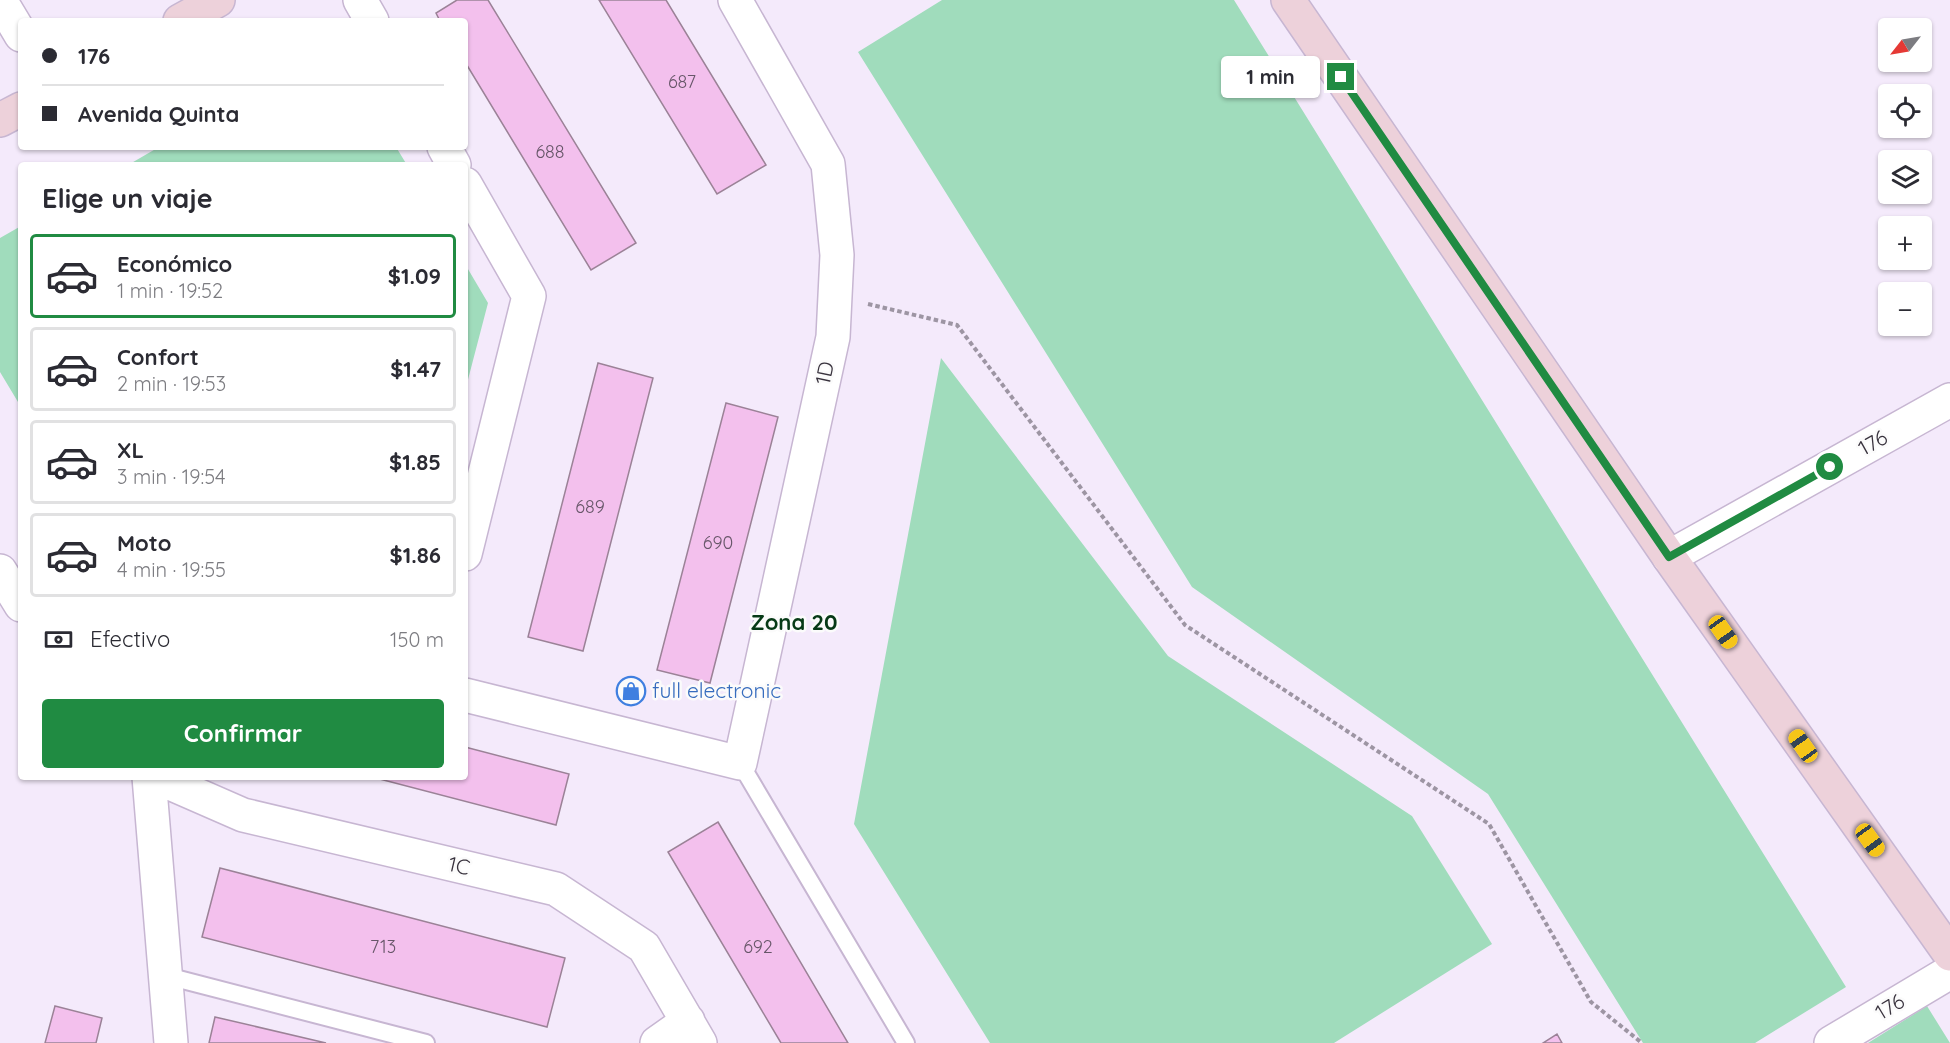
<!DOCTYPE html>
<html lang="es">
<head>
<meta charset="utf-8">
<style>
	:root { --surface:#fff; --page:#f7f7f7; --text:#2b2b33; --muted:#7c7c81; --line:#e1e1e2; --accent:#208b42 }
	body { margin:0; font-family:Quicksand,sans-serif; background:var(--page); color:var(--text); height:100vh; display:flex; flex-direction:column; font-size:22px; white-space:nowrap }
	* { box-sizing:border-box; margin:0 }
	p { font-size:20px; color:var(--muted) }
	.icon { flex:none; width:33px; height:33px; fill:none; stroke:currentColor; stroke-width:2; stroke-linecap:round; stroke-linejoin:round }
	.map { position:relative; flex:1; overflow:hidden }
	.details { position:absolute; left:18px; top:162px; width:450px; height:618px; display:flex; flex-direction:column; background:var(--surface); border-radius:6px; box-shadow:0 2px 4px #0004 }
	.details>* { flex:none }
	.guide { position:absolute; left:18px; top:18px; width:450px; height:132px; border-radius:6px; box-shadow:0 2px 4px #0004; display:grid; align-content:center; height:132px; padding:0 24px; background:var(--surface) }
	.needle { width:39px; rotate:239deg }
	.controls { position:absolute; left:1878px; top:18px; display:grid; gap:12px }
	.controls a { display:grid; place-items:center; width:54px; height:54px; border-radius:6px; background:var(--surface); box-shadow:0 2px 4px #0004; font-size:30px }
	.end { position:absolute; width:27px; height:27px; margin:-14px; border:8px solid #208b42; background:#fff; box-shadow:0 0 0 3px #fff }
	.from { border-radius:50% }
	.bubble { position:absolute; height:42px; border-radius:6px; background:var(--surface); box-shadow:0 2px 4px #0004; font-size:20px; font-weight:800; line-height:42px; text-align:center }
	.car { position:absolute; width:18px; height:36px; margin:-18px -9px; border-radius:8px; box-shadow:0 0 4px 2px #0007; background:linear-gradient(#f5c518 24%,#345 0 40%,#f5c518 0 76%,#345 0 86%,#f5c518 0) }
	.guide b { display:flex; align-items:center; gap:21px; height:57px; font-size:22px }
	.guide b+b { border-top:2px solid var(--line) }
	.guide i { width:15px; height:15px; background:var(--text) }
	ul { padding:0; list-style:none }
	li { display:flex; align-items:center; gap:18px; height:84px; margin:0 12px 9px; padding:0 12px; border:3px solid var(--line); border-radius:6px }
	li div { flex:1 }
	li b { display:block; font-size:22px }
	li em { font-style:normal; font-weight:800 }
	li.current { border-color:var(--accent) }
	li>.icon { width:54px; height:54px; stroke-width:1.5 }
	h2 { padding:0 24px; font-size:27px; line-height:72px }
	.pay { display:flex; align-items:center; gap:15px; height:66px; padding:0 24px; font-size:22px }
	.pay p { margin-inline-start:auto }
	.primary-button { display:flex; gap:12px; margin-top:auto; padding:12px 24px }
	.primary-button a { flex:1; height:69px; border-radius:6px; background:var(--accent); color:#fff; font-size:24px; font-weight:800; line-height:69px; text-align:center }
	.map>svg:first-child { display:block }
	.green { fill:#a0dcbc }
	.building { fill:#f3c0ed; stroke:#9b8297; stroke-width:1.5 }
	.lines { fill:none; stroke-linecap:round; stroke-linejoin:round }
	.lane-casing { stroke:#c7b6d2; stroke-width:20 }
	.street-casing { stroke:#c7b6d2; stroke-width:36 }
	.secondary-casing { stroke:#c7b6d2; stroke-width:36 }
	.path { stroke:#9d95a3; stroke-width:4; stroke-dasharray:4.5 3; stroke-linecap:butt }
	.lane { stroke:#fff; stroke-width:16 }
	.street { stroke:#fff; stroke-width:33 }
	.secondary { stroke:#edd1da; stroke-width:33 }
	.route { stroke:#208b42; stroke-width:8 }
	.labels { text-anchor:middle; stroke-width:5; stroke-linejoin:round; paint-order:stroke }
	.number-label { font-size:18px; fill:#675669 }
	.street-label { font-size:21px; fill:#38323d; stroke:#fbfbfb }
	.shop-label { font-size:21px; fill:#366cbe; stroke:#fbfbfb; text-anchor:start }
	.neighbourhood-label { font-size:22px; font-weight:bold; fill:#073a17; stroke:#fbfbfb }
</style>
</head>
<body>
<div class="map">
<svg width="1950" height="1043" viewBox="0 0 1950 1043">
	<rect width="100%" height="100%" fill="#f4eafb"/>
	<path class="green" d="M 942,0 L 1234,0 L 1846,987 L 1755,1043 L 1643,1043 L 1488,794 L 1192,587 L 858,52 Z
		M 159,147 L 396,147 L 407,165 L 128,165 Z
		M 21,226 L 21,407 L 0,372 L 0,238 Z
		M 465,264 L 488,303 L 465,391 Z
		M 941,358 L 1168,656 L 1412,816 L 1492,944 L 1334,1043 L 990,1043 L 854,824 Z
		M 1927,1006 L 1950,1043 L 1868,1043 Z"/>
	<path class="building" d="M 457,0 L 488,0 L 636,243 L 591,270 L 465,62 L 465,21 L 440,21 L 436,13 Z
		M 599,0 L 666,0 L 766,165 L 717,194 Z
		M 598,363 L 653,378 L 583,651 L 528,637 Z
		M 726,403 L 778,417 L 710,683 L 657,670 Z
		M 465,747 L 569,774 L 556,825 L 372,777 L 465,777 Z
		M 718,822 L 848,1043 L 781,1043 L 668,852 Z
		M 220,868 L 565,958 L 547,1027 L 202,937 Z
		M 55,1006 L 102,1018 L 96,1043 L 45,1043 Z
		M 215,1017 L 326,1043 L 209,1043 Z
		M 1557,1034 L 1562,1043 L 1543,1043 Z"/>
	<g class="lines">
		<g class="lane-casing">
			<path id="lane" d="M 740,763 L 906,1043
				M 167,976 L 426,1043"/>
		</g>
		<g class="street-casing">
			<path id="street" d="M 0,0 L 21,35
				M 360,0 L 372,21
				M 444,147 L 454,165
				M 465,184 L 529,296 L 465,554
				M 1669,557 L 1950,400
				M 0,571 L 21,605
				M 465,695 L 740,763 L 833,337 L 837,255 L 828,164 L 735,0
				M 149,777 L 171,1043
				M 156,777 L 243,815 L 556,889 L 644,947 L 700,1043
				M 657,1043 L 688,1021
				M 1831,1043 L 1950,972"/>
		</g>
		<g class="secondary-casing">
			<path id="secondary" d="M 1288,0 L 1669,557 L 1950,954
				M 180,21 L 218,0
				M 0,120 L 21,109"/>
		</g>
		<path class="path" d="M 868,304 L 957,325 L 1185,625 L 1489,824 L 1591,1002 L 1642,1043"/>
		<use href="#lane" class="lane"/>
		<use href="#street" class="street"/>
		<use href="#secondary" class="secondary"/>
	</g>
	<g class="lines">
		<path class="route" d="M 1341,77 L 1669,557 L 1830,467"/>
	</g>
	<defs>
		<g id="shop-ring" transform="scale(1.5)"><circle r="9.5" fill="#fbfbfb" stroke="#3f7fe0" stroke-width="1.5"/><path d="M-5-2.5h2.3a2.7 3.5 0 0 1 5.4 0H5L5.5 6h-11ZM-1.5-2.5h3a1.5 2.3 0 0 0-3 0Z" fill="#3f7fe0"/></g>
	</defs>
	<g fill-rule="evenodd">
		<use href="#shop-ring" x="631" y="691"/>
	</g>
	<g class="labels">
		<g class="number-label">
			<text x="682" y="88">687</text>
			<text x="550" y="158">688</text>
			<text x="590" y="513">689</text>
			<text x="718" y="549">690</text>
			<text x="383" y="953">713</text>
			<text x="758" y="953">692</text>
		</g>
		<g class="street-label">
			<text transform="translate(825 373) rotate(-78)" y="7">1D</text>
			<text transform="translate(1873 443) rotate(-29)" y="7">176</text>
			<text transform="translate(459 866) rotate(13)" y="7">1C</text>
			<text transform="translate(1890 1007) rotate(-31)" y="7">176</text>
		</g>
		<g class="shop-label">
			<text x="652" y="698">full electronic</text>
		</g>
		<g class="neighbourhood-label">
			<text x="794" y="630">Zona 20</text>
		</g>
	</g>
</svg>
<div class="controls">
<a><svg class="needle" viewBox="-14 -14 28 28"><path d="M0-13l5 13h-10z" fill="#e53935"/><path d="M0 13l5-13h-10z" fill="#7c7c81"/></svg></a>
<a><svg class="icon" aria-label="locate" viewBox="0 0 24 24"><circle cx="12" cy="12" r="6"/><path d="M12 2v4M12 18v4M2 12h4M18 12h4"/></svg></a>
<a><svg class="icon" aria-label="layers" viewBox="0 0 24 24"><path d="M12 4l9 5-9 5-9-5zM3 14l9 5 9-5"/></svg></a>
<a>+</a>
<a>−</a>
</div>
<i class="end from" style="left:1830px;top:467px"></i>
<i class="end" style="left:1341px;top:77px"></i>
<div class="bubble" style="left:1221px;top:56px;width:99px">1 min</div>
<i class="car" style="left:1723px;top:632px;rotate:145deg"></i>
<i class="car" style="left:1803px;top:746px;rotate:325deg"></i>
<i class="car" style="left:1870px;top:840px;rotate:144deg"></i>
<div class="guide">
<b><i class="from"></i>176</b>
<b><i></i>Avenida Quinta</b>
</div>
<section class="details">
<h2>Elige un viaje</h2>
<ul>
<li class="current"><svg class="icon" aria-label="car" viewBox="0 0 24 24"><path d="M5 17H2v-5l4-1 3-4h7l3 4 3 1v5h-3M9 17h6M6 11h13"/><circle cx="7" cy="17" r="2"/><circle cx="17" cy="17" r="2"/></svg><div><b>Económico</b><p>1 min · 19:52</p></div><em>$1.09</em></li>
<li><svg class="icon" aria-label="car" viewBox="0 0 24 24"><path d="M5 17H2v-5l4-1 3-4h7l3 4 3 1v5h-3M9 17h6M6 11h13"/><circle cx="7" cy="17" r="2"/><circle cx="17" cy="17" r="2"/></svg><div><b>Confort</b><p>2 min · 19:53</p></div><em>$1.47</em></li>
<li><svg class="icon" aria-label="car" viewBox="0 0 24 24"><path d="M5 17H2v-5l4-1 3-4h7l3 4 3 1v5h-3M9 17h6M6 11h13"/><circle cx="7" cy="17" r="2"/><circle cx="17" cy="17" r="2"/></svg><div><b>XL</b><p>3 min · 19:54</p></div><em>$1.85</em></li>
<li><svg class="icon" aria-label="car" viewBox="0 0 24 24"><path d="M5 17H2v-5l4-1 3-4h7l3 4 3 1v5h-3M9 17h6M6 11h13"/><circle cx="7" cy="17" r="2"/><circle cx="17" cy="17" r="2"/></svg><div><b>Moto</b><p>4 min · 19:55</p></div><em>$1.86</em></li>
</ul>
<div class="pay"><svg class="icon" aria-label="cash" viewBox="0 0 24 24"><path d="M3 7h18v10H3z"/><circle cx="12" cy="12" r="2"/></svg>Efectivo<p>150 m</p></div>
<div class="primary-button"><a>Confirmar</a></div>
</section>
</div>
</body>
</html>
